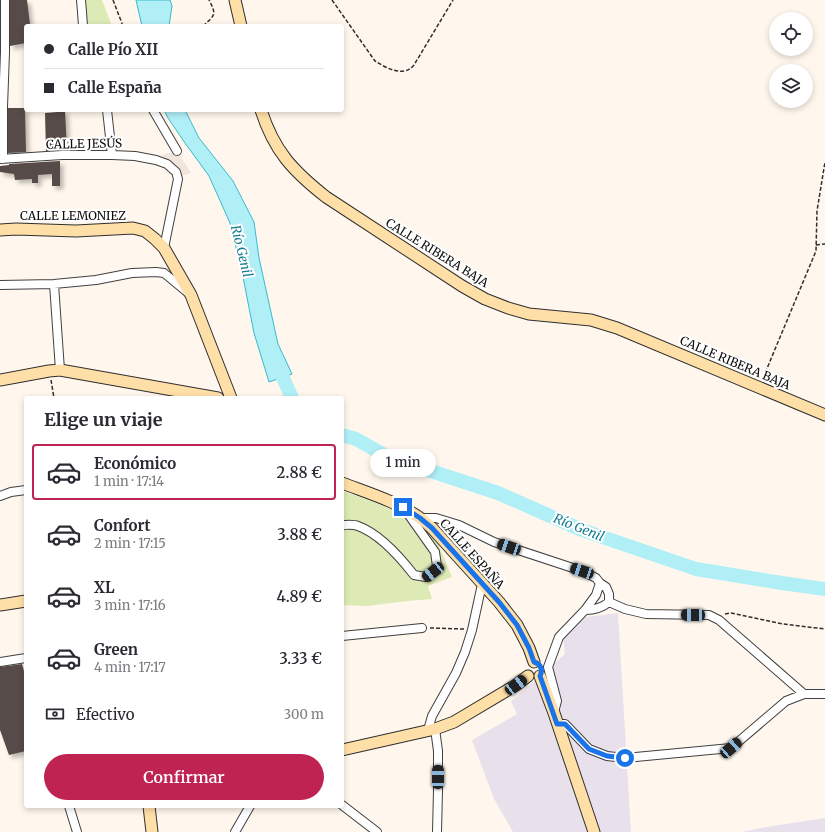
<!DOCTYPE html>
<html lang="es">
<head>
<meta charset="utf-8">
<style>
	:root { --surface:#fff; --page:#f2f2f3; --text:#2b2b33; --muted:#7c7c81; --line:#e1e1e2; --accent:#bf2352 }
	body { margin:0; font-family:Merriweather,serif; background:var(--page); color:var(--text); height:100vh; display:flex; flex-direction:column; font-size:15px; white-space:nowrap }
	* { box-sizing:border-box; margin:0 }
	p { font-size:13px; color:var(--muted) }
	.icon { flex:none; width:22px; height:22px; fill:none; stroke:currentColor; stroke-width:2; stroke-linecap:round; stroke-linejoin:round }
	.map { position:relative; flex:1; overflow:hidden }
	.sheet { position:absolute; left:24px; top:396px; width:320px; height:412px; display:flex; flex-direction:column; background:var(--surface); border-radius:4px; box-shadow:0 2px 6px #0003 }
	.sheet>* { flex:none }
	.banner { position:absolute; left:24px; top:24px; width:320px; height:88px; border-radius:4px; box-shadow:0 2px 6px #0003; display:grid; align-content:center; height:88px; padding:0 20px; background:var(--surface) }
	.tools { position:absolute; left:769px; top:12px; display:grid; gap:8px }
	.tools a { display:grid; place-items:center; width:44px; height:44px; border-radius:50%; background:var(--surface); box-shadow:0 2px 6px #0003; font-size:20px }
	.end { position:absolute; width:18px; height:18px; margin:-9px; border:5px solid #1a73e8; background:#fff; box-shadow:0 0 0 2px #fff }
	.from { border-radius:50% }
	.bubble { position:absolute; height:28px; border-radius:14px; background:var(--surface); box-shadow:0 2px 6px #0003; font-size:13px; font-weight:600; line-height:28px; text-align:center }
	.car { position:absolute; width:12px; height:24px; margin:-12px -6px; border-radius:5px; box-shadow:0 0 3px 1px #0007; background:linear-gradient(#222 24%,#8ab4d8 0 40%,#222 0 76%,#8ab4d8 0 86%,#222 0) }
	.banner b { display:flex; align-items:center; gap:14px; height:38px; font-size:15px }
	.banner b+b { border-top:1px solid var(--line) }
	.banner i { width:10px; height:10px; background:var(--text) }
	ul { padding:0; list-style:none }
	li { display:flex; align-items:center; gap:12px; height:56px; margin:0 8px 6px; padding:0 12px; border:2px solid transparent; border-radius:4px }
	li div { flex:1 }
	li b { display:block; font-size:15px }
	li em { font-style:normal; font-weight:600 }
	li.on { border-color:var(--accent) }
	li>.icon { width:36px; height:36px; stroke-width:1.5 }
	h2 { padding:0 20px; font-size:18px; line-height:48px }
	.pay { display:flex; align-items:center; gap:10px; height:44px; padding:0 20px; font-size:15px }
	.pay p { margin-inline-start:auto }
	.button { display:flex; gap:8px; margin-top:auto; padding:8px 20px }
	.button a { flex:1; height:46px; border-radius:24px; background:var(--accent); color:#fff; font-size:16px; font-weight:600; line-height:46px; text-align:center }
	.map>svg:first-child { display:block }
	.industrial { fill:#e8e1ec }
	.green { fill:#deeab6 }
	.plaza { fill:#efe5dd }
	.water { fill:#b1eff7; stroke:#37bacf }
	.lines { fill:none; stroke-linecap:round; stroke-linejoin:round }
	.river { stroke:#b1eff7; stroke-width:14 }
	.building { fill:#564b49; filter:url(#shadow) }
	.street-casing { stroke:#404040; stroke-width:10 }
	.secondary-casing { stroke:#2f2f2f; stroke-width:13 }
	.path { stroke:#2f2f2f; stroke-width:1.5; stroke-dasharray:4 2; stroke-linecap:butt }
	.street { stroke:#fff; stroke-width:8 }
	.secondary { stroke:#ffdfa8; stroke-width:11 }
	.route { stroke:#1a73e8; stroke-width:5 }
	.labels { text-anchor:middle; stroke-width:4; stroke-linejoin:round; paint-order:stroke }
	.street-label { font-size:12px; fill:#0d0d0d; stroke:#fff }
	.water-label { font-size:13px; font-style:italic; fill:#147c93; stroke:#fff }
</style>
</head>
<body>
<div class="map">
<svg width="825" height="832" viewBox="0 0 825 832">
	<defs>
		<filter id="shadow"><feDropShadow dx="3.5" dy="3.5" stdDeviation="2" flood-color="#0004"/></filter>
	</defs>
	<rect width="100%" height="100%" fill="#fff7ed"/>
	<path class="industrial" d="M 618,613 L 631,832 L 513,832 L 494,799 L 472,740 L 517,714 L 511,701 L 565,654 L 563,639 L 586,617 Z
		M 825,818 L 825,832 L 741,832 L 766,827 Z"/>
	<path class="green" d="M 81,0 L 102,0 L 112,26 L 88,25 Z
		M 342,491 C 360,497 396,508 408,521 C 412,526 416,531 420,536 L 426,532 L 438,543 L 452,577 L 428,586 L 432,599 L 407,601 L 368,606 L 342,605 Z"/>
	<path class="plaza" d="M 177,151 L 191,173 L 181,176 L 167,164 L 162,155 Z"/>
	<path class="water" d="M 136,0 L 170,0 L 172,6 L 169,26 L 142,26 Z
		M 164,110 L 185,110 L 199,138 L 233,181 L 254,222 L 259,258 L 278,344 L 292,374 L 269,382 L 254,333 L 242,272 L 230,223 L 209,176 L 185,143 L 168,118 Z"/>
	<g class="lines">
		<path class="river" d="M 275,360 L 292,398
			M 342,435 L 356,439 L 388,457 L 498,493 L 582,530 L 696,569 L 782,583 L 825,589"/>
	</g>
	<path class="building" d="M 10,0 L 27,0 L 30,24 L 27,24 L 27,26 L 26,26 L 26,43 L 10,46 Z
		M 8,108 L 25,108 L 26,152 L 8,153 Z
		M 59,110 L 65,110 L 67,150 L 46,151 L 45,113 L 58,112 Z
		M 60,161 L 60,186 L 52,186 L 52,174 L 38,175 L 38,183 L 32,183 L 32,179 L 15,180 L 14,174 L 0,172 L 0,166 L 9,165 L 9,164 Z
		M 22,664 L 26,679 L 26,751 L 9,755 L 0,730 L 0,667 Z"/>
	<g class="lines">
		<g class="street-casing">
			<path id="street" d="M 81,0 L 82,12 L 83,26
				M 107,110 L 112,155
				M 153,110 L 177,151
				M 0,159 L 62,155 L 112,155 L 135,156 L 156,160 L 167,164 L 176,172 L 178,179 L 164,248
				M 3,159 L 3,107 L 5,52 L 5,0
				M 54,284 L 60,370
				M 0,285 L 54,284 L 96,280 L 132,273 L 156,272 L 164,273 L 187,292
				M 0,496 L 11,492 L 26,490
				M 420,518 L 436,518 L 459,525 L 494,542 L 582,571 L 596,578 L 600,583 L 606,587 L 609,594 L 609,602
				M 342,525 C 347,525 353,524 358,526 C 380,534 400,557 414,575 L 426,577 L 433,572 L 437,566 L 435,552 L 406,511
				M 609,602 L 625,609 L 646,614 L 709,615 L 719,620 L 804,694
				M 585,610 C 593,610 602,608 609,602
				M 342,636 L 422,628
				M 0,662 L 26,658
				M 554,712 L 557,701 L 548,667 L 559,637 L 585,610 L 596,595 L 600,583
				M 557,724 L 565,724 L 589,749 L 607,756 L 625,758 L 731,748 L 786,701 L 804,694 L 825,694
				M 435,729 L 438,751 L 438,790 L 437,832
				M 428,730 L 432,716 L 456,673 L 465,652 L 472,630 L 482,584
				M 342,805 L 377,832
				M 69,806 L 77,832
				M 235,832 L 250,806"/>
		</g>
		<g class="secondary-casing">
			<path id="secondary" d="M 235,0 L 241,26
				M 261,110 C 274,151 293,171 326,197 L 462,286 L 485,299 L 508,308 L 529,314 L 591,320 L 617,328 L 825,415
				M 0,230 L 16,229 L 76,231 L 133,228 L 145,231 L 155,239 L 164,248 L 191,295 L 231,398
				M 0,380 L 49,371 L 60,370 L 218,398
				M 342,483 C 368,493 398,502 420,518 C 425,521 428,525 432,528 L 499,602 L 517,625 L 529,648 L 534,662
				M 0,605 L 26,601
				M 540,676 L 554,713 L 594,832
				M 342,750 L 435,729 L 454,722 L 516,685 L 528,676
				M 149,806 L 152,832"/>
		</g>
		<path class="path" d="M 113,0 L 123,26
			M 332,0 L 375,61 C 386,68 404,78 414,65 L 453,0
			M 203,26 C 215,15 217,15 209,0
			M 816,245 L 825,244
			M 763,378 L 816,251 L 817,211 L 825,162
			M 51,380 L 54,398
			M 725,614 L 731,613 L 783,624 L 825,629
			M 430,628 L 464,629"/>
		<use href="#street" class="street"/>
		<use href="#secondary" class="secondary"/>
	</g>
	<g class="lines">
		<path class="route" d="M 403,507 L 420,518 L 432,528 L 499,602 L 517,625 L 529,648 L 534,662 C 541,664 543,670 540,676 L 557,724 L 565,724 L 589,749 L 607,756 L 625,758"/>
	</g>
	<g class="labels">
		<g class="street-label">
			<text transform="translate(84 144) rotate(-1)" y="4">CALLE JESÚS</text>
			<text x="73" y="220">CALLE LEMONIEZ</text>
			<text transform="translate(437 253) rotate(32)" y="4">CALLE RIBERA BAJA</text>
			<text transform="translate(735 363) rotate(23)" y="4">CALLE RIBERA BAJA</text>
			<text transform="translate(472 554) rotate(48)" y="4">CALLE ESPAÑA</text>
		</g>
		<g class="water-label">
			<text transform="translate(242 251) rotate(76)" y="5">Río Genil</text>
			<text transform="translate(579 527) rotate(22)" y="5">Río Genil</text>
		</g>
	</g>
</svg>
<div class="tools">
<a><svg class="icon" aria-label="locate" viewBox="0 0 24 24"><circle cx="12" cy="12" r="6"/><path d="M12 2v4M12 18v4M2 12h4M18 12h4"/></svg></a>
<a><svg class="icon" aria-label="layers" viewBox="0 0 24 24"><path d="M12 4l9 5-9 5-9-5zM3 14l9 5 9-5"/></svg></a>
</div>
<i class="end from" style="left:625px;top:758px"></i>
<i class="end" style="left:403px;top:507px"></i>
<div class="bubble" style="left:370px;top:449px;width:66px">1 min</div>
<i class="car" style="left:509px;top:547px;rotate:289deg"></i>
<i class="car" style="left:582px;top:571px;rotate:288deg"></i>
<i class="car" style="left:433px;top:572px;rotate:232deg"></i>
<i class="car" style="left:693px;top:615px;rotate:271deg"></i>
<i class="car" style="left:516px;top:685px;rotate:53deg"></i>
<i class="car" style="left:731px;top:748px;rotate:49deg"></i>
<i class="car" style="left:438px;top:777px;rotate:0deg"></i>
<div class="banner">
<b><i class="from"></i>Calle Pío XII</b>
<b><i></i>Calle España</b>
</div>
<section class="sheet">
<h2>Elige un viaje</h2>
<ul>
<li class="on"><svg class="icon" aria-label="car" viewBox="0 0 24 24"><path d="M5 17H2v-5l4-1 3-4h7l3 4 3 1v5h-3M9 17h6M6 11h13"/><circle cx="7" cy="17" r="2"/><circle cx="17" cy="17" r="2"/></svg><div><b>Económico</b><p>1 min · 17:14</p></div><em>2.88 €</em></li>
<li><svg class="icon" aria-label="car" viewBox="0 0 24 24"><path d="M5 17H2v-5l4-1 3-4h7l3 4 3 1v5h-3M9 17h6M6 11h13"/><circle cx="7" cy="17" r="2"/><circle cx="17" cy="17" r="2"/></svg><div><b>Confort</b><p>2 min · 17:15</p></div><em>3.88 €</em></li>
<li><svg class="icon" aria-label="car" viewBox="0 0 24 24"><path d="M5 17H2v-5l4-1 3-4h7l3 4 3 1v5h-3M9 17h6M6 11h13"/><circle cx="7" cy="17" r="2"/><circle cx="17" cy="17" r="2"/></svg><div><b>XL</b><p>3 min · 17:16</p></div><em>4.89 €</em></li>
<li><svg class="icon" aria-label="car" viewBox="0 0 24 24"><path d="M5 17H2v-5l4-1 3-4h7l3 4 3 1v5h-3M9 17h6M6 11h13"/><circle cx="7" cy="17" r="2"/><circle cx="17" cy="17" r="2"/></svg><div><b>Green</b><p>4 min · 17:17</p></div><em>3.33 €</em></li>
</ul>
<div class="pay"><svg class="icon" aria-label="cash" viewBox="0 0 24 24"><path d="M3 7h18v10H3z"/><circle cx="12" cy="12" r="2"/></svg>Efectivo<p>300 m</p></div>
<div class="button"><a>Confirmar</a></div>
</section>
</div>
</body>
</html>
